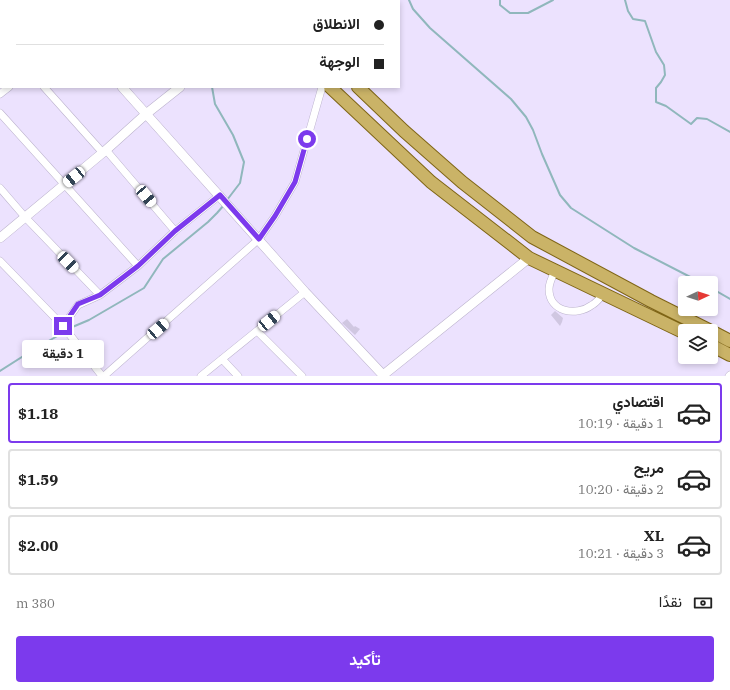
<!DOCTYPE html>
<html lang="ar">
<head>
<meta charset="utf-8">
<style>
	:root { --surface:#fff; --page:#f6f6f6; --text:#222; --muted:#767676; --line:#e0e0e0; --accent:#7c3aed }
	body { margin:0; font-family:"IBM Plex Serif",Vazirmatn,serif; background:var(--page); color:var(--text); direction:rtl; height:100vh; display:flex; flex-direction:column; font-size:15px; white-space:nowrap }
	* { box-sizing:border-box; margin:0 }
	p { font-size:13px; color:var(--muted) }
	.icon { flex:none; width:22px; height:22px; fill:none; stroke:currentColor; stroke-width:2; stroke-linecap:round; stroke-linejoin:round }
	.map { position:relative; height:376px; overflow:hidden; direction:ltr }
	.sheet { display:flex; flex-direction:column; background:var(--surface); flex:1 }
	.sheet>* { flex:none }
	.guide { position:absolute; left:0px; top:0px; width:400px; height:88px; box-shadow:0 2px 6px #0003; direction:rtl; display:grid; align-content:center; height:88px; padding:0 16px; background:var(--surface) }
	.needle { width:26px; rotate:86deg }
	.controls { position:absolute; left:678px; top:276px; display:grid; gap:8px }
	.controls a { display:grid; place-items:center; width:40px; height:40px; border-radius:4px; background:var(--surface); box-shadow:0 2px 6px #0003; font-size:20px }
	.end { position:absolute; width:18px; height:18px; margin:-9px; border:5px solid #7c3aed; background:#fff; box-shadow:0 0 0 2px #fff }
	.from { border-radius:50% }
	.bubble { position:absolute; height:28px; border-radius:4px; background:var(--surface); box-shadow:0 2px 6px #0003; font-size:13px; font-weight:700; line-height:28px; text-align:center; direction:rtl }
	.car { position:absolute; width:12px; height:24px; margin:-12px -6px; border-radius:5px; box-shadow:0 0 3px 1px #0007; background:linear-gradient(#fff 24%,#345 0 40%,#fff 0 76%,#345 0 86%,#fff 0) }
	.guide b { display:flex; align-items:center; gap:14px; height:38px; font-size:15px }
	.guide b+b { border-top:1px solid var(--line) }
	.guide i { width:10px; height:10px; background:var(--text) }
	ul { padding:7px 0 0; list-style:none }
	li { display:flex; align-items:center; gap:12px; height:60px; margin:0 8px 6px; padding:0 8px; border:2px solid var(--line); border-radius:4px }
	li div { flex:1 }
	li b { display:block; font-size:15px }
	li em { font-style:normal; font-weight:700 }
	li.selected { border-color:var(--accent) }
	li>.icon { width:36px; height:36px; stroke-width:1.5 }
	.pay { display:flex; align-items:center; gap:10px; height:44px; padding:0 16px; font-size:15px }
	.pay p { margin-inline-start:auto }
	.button { display:flex; gap:8px; margin-top:auto; padding:8px 16px }
	.button a { flex:1; height:46px; border-radius:4px; background:var(--accent); color:#fff; font-size:16px; font-weight:700; line-height:46px; text-align:center }
	.map>svg:first-child { display:block }
	.lines { fill:none; stroke-linecap:round; stroke-linejoin:round }
	.stream { stroke:#90b7bc; stroke-width:2 }
	.building { fill:#d0c7e1 }
	.minor-casing { stroke:#bcb3cd; stroke-width:8 }
	.tertiary-casing { stroke:#bcb3cd; stroke-width:10 }
	.primary-casing { stroke:#7f6516; stroke-width:14 }
	.path { stroke:#8d8699; stroke-width:1; stroke-dasharray:3 3; stroke-linecap:butt }
	.minor { stroke:#fff; stroke-width:7 }
	.tertiary { stroke:#fff; stroke-width:9 }
	.primary { stroke:#cab367; stroke-width:12 }
	.route { stroke:#7c3aed; stroke-width:5 }
</style>
</head>
<body>
<div class="map">
<svg width="730" height="376" viewBox="0 0 730 376">
	<rect width="100%" height="100%" fill="#ece2fe"/>
	<g class="lines">
		<path class="stream" d="M 178,0 L 178,1
			M 409,0 L 413,9 L 430,28 L 511,99 L 526,117 L 533,130 L 542,154 L 560,195 L 571,208 L 634,248 L 702,283
			M 500,0 L 500,5 L 510,13 L 528,13 L 553,0
			M 625,0 L 628,11 L 633,19 L 645,21 L 656,52 L 664,65 L 665,75 L 661,82 L 656,88 L 656,102 L 666,106 L 691,124 L 697,118 L 707,119 L 730,132
			M 212,87 L 215,104 L 233,135 L 244,162 L 240,183 L 227,200
			M 711,288 L 730,299
			M 70,328 L 89,320 L 144,288 L 163,259 L 208,222 L 217,213 L 224,205
			M 0,371 L 36,348 L 61,334"/>
	</g>
	<path class="building" d="M 555,311 L 563,318 L 562,322 L 560,326 L 551,315 Z
		M 347,319 L 354,327 L 355,326 L 360,329 L 355,335 L 342,323 Z"/>
	<g class="lines">
		<g class="minor-casing">
			<path id="minor" d="M 0,39 L 1,40
				M 44,87 L 103,153
				M 0,94 L 9,87
				M 0,113 L 138,266
				M 106,150 L 175,231
				M 0,188 L 25,217 L 100,295
				M 0,261 L 63,326 L 102,376
				M 555,271 C 552,277 549,283 549,289 C 549,312 576,317 592,305 C 596,303 600,298 603,294
				M 63,326 L 78,305 L 100,295 L 138,266 L 175,231 L 220,195
				M 257,331 L 302,376
				M 222,359 L 238,376
				M 104,376 L 259,239 L 275,216 L 295,182 L 322,87
				M 201,376 L 305,292
				M 729,376 L 730,375"/>
		</g>
		<g class="tertiary-casing">
			<path id="tertiary" d="M 44,0 L 44,1
				M 122,87 L 305,292 L 383,375
				M 0,238 L 106,150 L 146,114 L 180,87
				M 382,376 L 529,258"/>
		</g>
		<g class="primary-casing">
			<path id="primary" d="M 256,0 L 257,1
				M 278,0 L 279,1
				M 330,87 L 431,182 L 529,258 L 685,333
				M 358,87 L 404,131 L 462,182 L 532,237 L 651,301 L 711,331
				M 711,331 L 730,341
				M 711,345 L 730,355"/>
		</g>
		<path class="path" d="M 111,1 L 112,0"/>
		<use href="#minor" class="minor"/>
		<use href="#tertiary" class="tertiary"/>
		<use href="#primary" class="primary"/>
	</g>
	<g class="lines">
		<path class="route" d="M 63,326 L 78,304 L 100,295 L 138,266 L 175,231 L 220,195 L 259,239 L 275,216 L 295,182 L 307,139"/>
	</g>
</svg>
<div class="controls">
<a><svg class="needle" viewBox="-14 -14 28 28"><path d="M0-13l5 13h-10z" fill="#e53935"/><path d="M0 13l5-13h-10z" fill="#767676"/></svg></a>
<a><svg class="icon" aria-label="layers" viewBox="0 0 24 24"><path d="M12 4l9 5-9 5-9-5zM3 14l9 5 9-5"/></svg></a>
</div>
<i class="end from" style="left:307px;top:139px"></i>
<i class="end" style="left:63px;top:326px"></i>
<div class="bubble" style="left:22px;top:340px;width:82px">1 دقيقة</div>
<i class="car" style="left:74px;top:177px;rotate:231deg"></i>
<i class="car" style="left:146px;top:196px;rotate:140deg"></i>
<i class="car" style="left:68px;top:262px;rotate:136deg"></i>
<i class="car" style="left:269px;top:321px;rotate:51deg"></i>
<i class="car" style="left:158px;top:329px;rotate:49deg"></i>
<div class="guide">
<b><i class="from"></i>الانطلاق</b>
<b><i></i>الوجهة</b>
</div>
</div>
<section class="sheet">
<ul>
<li class="selected"><svg class="icon" aria-label="car" viewBox="0 0 24 24"><path d="M5 17H2v-5l4-1 3-4h7l3 4 3 1v5h-3M9 17h6M6 11h13"/><circle cx="7" cy="17" r="2"/><circle cx="17" cy="17" r="2"/></svg><div><b>اقتصادي</b><p>1 دقيقة · 10:19</p></div><em>$1.18</em></li>
<li><svg class="icon" aria-label="car" viewBox="0 0 24 24"><path d="M5 17H2v-5l4-1 3-4h7l3 4 3 1v5h-3M9 17h6M6 11h13"/><circle cx="7" cy="17" r="2"/><circle cx="17" cy="17" r="2"/></svg><div><b>مريح</b><p>2 دقيقة · 10:20</p></div><em>$1.59</em></li>
<li><svg class="icon" aria-label="car" viewBox="0 0 24 24"><path d="M5 17H2v-5l4-1 3-4h7l3 4 3 1v5h-3M9 17h6M6 11h13"/><circle cx="7" cy="17" r="2"/><circle cx="17" cy="17" r="2"/></svg><div><b>XL</b><p>3 دقيقة · 10:21</p></div><em>$2.00</em></li>
</ul>
<div class="pay"><svg class="icon" aria-label="cash" viewBox="0 0 24 24"><path d="M3 7h18v10H3z"/><circle cx="12" cy="12" r="2"/></svg>نقدًا<p>380 m</p></div>
<div class="button"><a>تأكيد</a></div>
</section>
</body>
</html>
